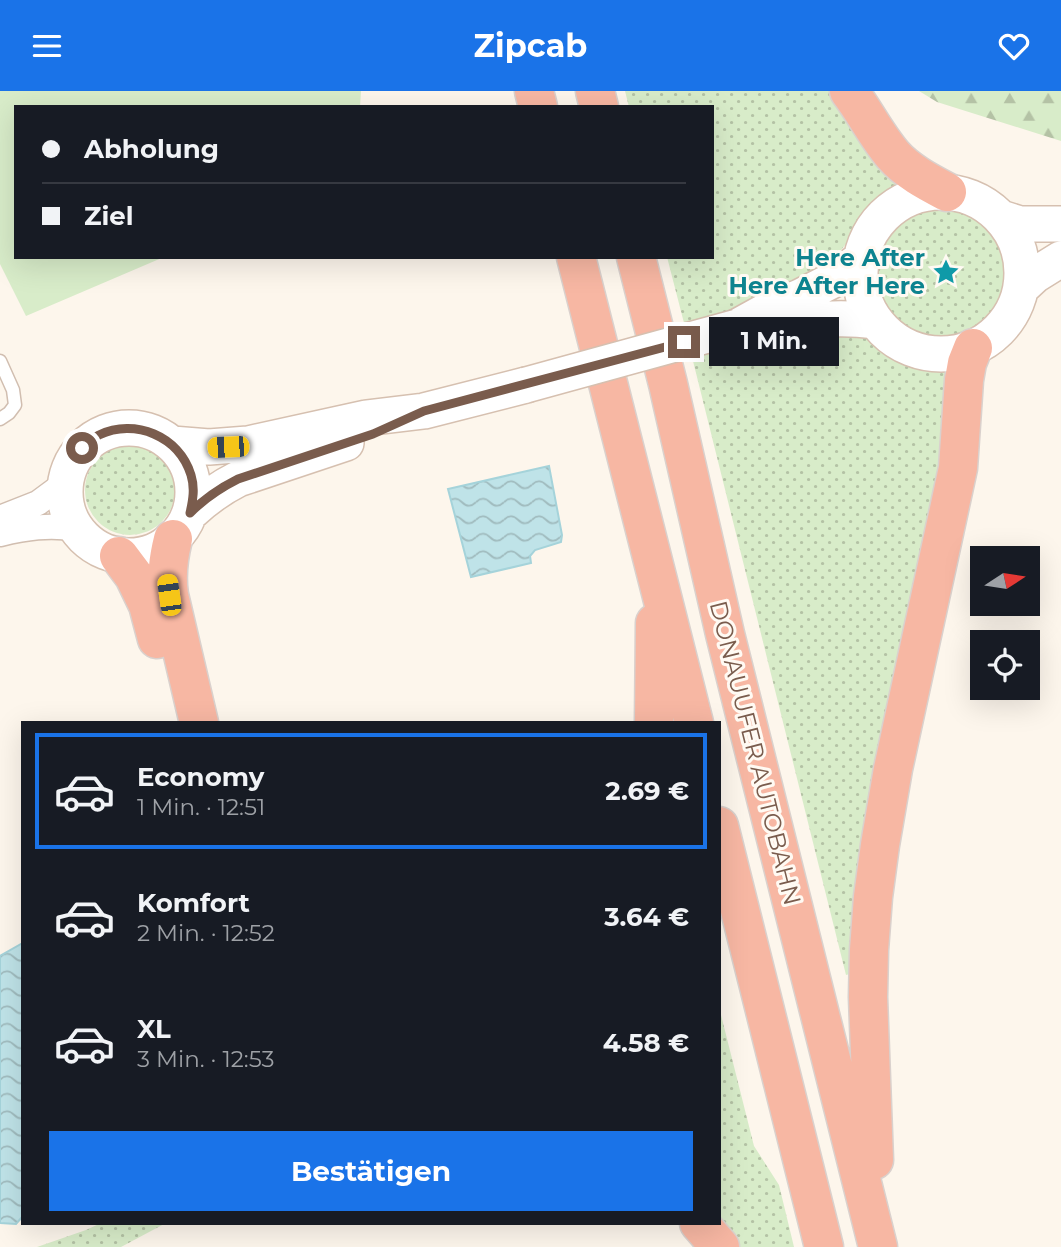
<!DOCTYPE html>
<html lang="de">
<head>
<meta charset="utf-8">
<style>
	:root { --surface:#171b24; --page:#20242c; --text:#f1f3f6; --muted:#9ea1a6; --line:#363941; --accent:#1a73e8 }
	body { margin:0; font-family:Montserrat,sans-serif; background:var(--page); color:var(--text); height:100vh; display:flex; flex-direction:column; font-size:26px; white-space:nowrap }
	* { box-sizing:border-box; margin:0 }
	p { font-size:23px; color:var(--muted) }
	.icon { flex:none; width:38px; height:38px; fill:none; stroke:currentColor; stroke-width:2; stroke-linecap:round; stroke-linejoin:round }
	.map { position:relative; flex:1; overflow:hidden }
	.drawer { position:absolute; left:21px; top:630px; width:700px; height:504px; display:flex; flex-direction:column; background:var(--surface); border-radius:0px; box-shadow:0 7px 28px #0002 }
	.drawer>* { flex:none }
	.hud { position:absolute; left:14px; top:14px; width:700px; height:154px; border-radius:0px; box-shadow:0 7px 28px #0002; display:grid; align-content:center; height:154px; padding:0 28px; background:var(--surface) }
	.needle { width:46px; rotate:78deg }
	.buttons { position:absolute; left:970px; top:455px; display:grid; gap:14px }
	.buttons a { display:grid; place-items:center; width:70px; height:70px; border-radius:0px; background:var(--surface); box-shadow:0 7px 28px #0002; font-size:35px }
	.end { position:absolute; width:32px; height:32px; margin:-16px; border:9px solid #7a5c4d; background:#fff; box-shadow:0 0 0 4px #fff }
	.from { border-radius:50% }
	.bubble { position:absolute; height:49px; border-radius:0px; background:var(--surface); box-shadow:0 7px 28px #0002; font-size:23px; font-weight:700; line-height:49px; text-align:center }
	.car { position:absolute; width:21px; height:42px; margin:-21px -10px; border-radius:9px; box-shadow:0 0 5px 2px #0007; background:linear-gradient(#f5c518 24%,#345 0 40%,#f5c518 0 76%,#345 0 86%,#f5c518 0) }
	.hud b { display:flex; align-items:center; gap:24px; height:66px; font-size:26px }
	.hud b+b { border-top:2px solid var(--line) }
	.hud i { width:18px; height:18px; background:var(--text) }
	ul { padding:12px 0 0; list-style:none }
	li { display:flex; align-items:center; gap:21px; height:116px; margin:0 14px 10px; padding:0 14px; border:4px solid transparent; border-radius:0px }
	li div { flex:1 }
	li b { display:block; font-size:26px }
	li em { font-style:normal; font-weight:700 }
	li.selected { border-color:var(--accent) }
	li>.icon { width:63px; height:63px; stroke-width:1.5 }
	.button { display:flex; gap:14px; margin-top:auto; padding:14px 28px }
	.button a { flex:1; height:80px; border-radius:0px; background:var(--accent); color:#fff; font-size:28px; font-weight:700; line-height:80px; text-align:center }
	header { display:flex; justify-content:space-between; align-items:center; height:91px; padding:0 28px; background:var(--accent); color:#fff; font-size:32px; font-weight:700 }
	.map>svg:first-child { display:block }
	.grass { fill:url(#grass-dots) }
	.forest { fill:url(#forest-firs) }
	.pitch { fill:#d8ecc9 }
	.water { fill:url(#water-waves); stroke:#a5d3da; stroke-width:2 }
	.lines { fill:none; stroke-linecap:round; stroke-linejoin:round }
	.service-casing { stroke:#d1beb0; stroke-width:15 }
	.minor-casing { stroke:#d1beb0; stroke-width:27 }
	.secondary-casing { stroke:#d6c0b0; stroke-width:38 }
	.motorway-casing { stroke:#dad1cd; stroke-width:41 }
	.service { stroke:#fff; stroke-width:12 }
	.minor { stroke:#fff; stroke-width:24 }
	.secondary { stroke:#fff; stroke-width:35 }
	.motorway { stroke:#f7b7a3; stroke-width:38 }
	.secondary-bridge-casing { stroke:#d6c0b0; stroke-width:38; stroke-linecap:butt }
	.secondary-bridge { stroke:#fff; stroke-width:35 }
	.route { stroke:#7a5c4d; stroke-width:9 }
	.labels { text-anchor:middle; stroke-width:6; stroke-linejoin:round; paint-order:stroke }
	.culture-label { font-size:24px; font-weight:bold; fill:#0d838f; stroke:#fffaf3; text-anchor:end }
	.street-label { font-size:24px; fill:#7a5c4d; stroke:#fffaf3 }
</style>
</head>
<body>
<header><svg class="icon" aria-label="menu" viewBox="0 0 24 24"><path d="M4 6h16M4 12h16M4 18h16"/></svg>Zipcab<svg class="icon" aria-label="heart" viewBox="0 0 24 24"><path d="M12 20l-8-8c-3-5 5-10 8-4 3-6 11-1 8 4z"/></svg></header>
<div class="map">
<svg width="1061" height="1156" viewBox="0 0 1061 1156">
	<defs>
		<pattern id="grass-dots" width="8" height="8" patternUnits="userSpaceOnUse" patternTransform="scale(1.75)"><rect width="8" height="8" fill="#d8ecc9"/><path d="M2 2h.1M6 6h.1" fill="none" stroke="#b4c2a5" stroke-width="1.8" stroke-linecap="round"/></pattern>
		<pattern id="forest-firs" width="22" height="20" patternUnits="userSpaceOnUse" patternTransform="scale(1.75)"><rect width="22" height="20" fill="#d8ecc9"/><path d="M5 1l3.5 6h-7zM16 11l3.5 6h-7z" fill="#b4c2a5"/></pattern>
		<pattern id="water-waves" width="16" height="10" patternUnits="userSpaceOnUse" patternTransform="scale(1.75)"><rect width="16" height="10" fill="#bfe3e8"/><path d="M0 5q4-4 8 0t8 0" fill="none" stroke="#a0bbbe"/></pattern>
	</defs>
	<rect width="100%" height="100%" fill="#fdf6ec"/>
	<path class="grass" d="M 625,0 L 838,0 L 903,95 L 879,112 L 833,169 L 814,185 L 733,219 L 684,232 L 667,166 L 712,166 L 712,16 L 629,16 Z
		M876 181a65 65 0 1 1 130 0a65 65 0 1 1-130 0Z
		M 803,242 L 869,246 L 890,261 L 905,269 L 919,274 L 952,277 L 952,303 L 857,881 L 846,884 L 692,266 L 742,252 Z
		M85 399a45 45 0 1 1 90 0a45 45 0 1 1-90 0Z
		M 719,916 L 754,1055 L 779,1094 L 794,1156 L 739,1156 L 718,1132 L 719,1132 Z
		M 101,1132 L 166,1132 L 121,1156 L 37,1156 L 86,1139 Z"/>
	<path class="forest" d="M 919,0 L 1061,0 L 1061,50 L 937,11 Z"/>
	<path class="pitch" d="M 0,0 L 361,0 L 360,16 L 16,16 L 16,166 L 164,166 L 26,225 L 0,173 Z"/>
	<path class="water" d="M 549,375 L 562,444 L 561,451 L 535,459 L 530,465 L 531,472 L 471,486 L 448,398 Z
		M 21,853 L 23,853 L 23,1125 L 16,1133 L 0,1132 L 0,865 Z"/>
	<g class="lines">
		<g class="service-casing">
			<path id="service" d="M 0,270 L 13,299 L 15,314 L 9,322 L 0,328"/>
		</g>
		<g class="minor-casing">
			<path id="minor" d="M 0,427 L 38,412 L 65,392
				M 0,443 C 25,437 50,433 76,438"/>
		</g>
		<g class="secondary-casing">
			<path id="secondary" d="M860 182a81 81 0 1 1 162 0a81 81 0 1 1-162 0Z
				M 1001,127 L 1020,133 L 1061,133
				M 1021,197 L 1035,184 L 1061,168
				M 737,236 L 766,220 L 800,206 L 833,189 L 861,168
				M 762,236 C 777,236 792,232 807,230 C 830,227 852,227 875,230
				M65 401a64 64 0 1 1 128 0a64 64 0 1 1-128 0Z
				M 172,353 L 209,356 L 248,353 L 366,327 L 424,320 L 526,294
				M 190,422 C 205,408 220,397 238,388 L 346,352"/>
		</g>
		<g class="motorway-casing">
			<path id="motorway" d="M 534,0 L 538,16
				M 595,0 L 599,16
				M 849,0 C 865,21 876,44 893,64 C 907,80 928,91 947,101
				M 576,166 L 694,632
				M 636,166 L 668,293 L 725,543 L 878,1156
				M 173,448 C 168,468 166,484 169,504 L 199,632
				M 119,465 L 134,485 L 148,514 L 157,548
				M 654,632 L 655,532
				M 719,735 L 824,1156
				M 874,1069 L 868,906 L 869,859 L 873,806 L 880,754 L 893,678 L 958,377 L 964,289 L 967,272 L 973,257
				M 699,1132 L 720,1156"/>
		</g>
		<use href="#service" class="service"/>
		<use href="#minor" class="minor"/>
		<use href="#secondary" class="secondary"/>
		<use href="#motorway" class="motorway"/>
		<g class="secondary-bridge-casing">
			<path id="secondary-bridge" d="M 526,294 L 737,236"/>
		</g>
		<use href="#secondary-bridge" class="secondary-bridge"/>
	</g>
	<g class="lines">
		<path class="route" d="M 82,357 C 87,353 93,347 99,344 C 135,327 179,345 191,384 C 195,397 193,409 190,422 C 205,407 220,397 238,388 L 373,343 L 424,320 L 684,251"/>
	</g>
	<defs>
		<g id="sight-bare" transform="scale(2.1)"><path d="M0-6L1.8-2.2L6-1.7L2.9 1.2L3.7 5.4L0 3.3L-3.7 5.4L-2.9 1.2L-6-1.7L-1.8-2.2Z" fill="#0f9aa8" stroke="#fffaf3" stroke-width="2.5" paint-order="stroke"/></g>
	</defs>
	<g fill-rule="evenodd">
		<use href="#sight-bare" x="946" y="181"/>
	</g>
	<g class="labels">
		<g class="culture-label">
			<text x="925" y="175">Here After<tspan x="925" dy="28">Here After Here</tspan></text>
		</g>
		<g class="street-label">
			<text transform="translate(755 662) rotate(76)" y="8">DONAUUFER AUTOBAHN</text>
		</g>
	</g>
</svg>
<div class="buttons">
<a><svg class="needle" viewBox="-14 -14 28 28"><path d="M0-13l5 13h-10z" fill="#e53935"/><path d="M0 13l5-13h-10z" fill="#9ea1a6"/></svg></a>
<a><svg class="icon" aria-label="locate" viewBox="0 0 24 24"><circle cx="12" cy="12" r="6"/><path d="M12 2v4M12 18v4M2 12h4M18 12h4"/></svg></a>
</div>
<i class="end from" style="left:82px;top:357px"></i>
<i class="end" style="left:684px;top:251px"></i>
<div class="bubble" style="left:709px;top:226px;width:130px">1 Min.</div>
<i class="car" style="left:228px;top:356px;rotate:268deg"></i>
<i class="car" style="left:169px;top:504px;rotate:352deg"></i>
<div class="hud">
<b><i class="from"></i>Abholung</b>
<b><i></i>Ziel</b>
</div>
<section class="drawer">
<ul>
<li class="selected"><svg class="icon" aria-label="car" viewBox="0 0 24 24"><path d="M5 17H2v-5l4-1 3-4h7l3 4 3 1v5h-3M9 17h6M6 11h13"/><circle cx="7" cy="17" r="2"/><circle cx="17" cy="17" r="2"/></svg><div><b>Economy</b><p>1 Min. · 12:51</p></div><em>2.69 €</em></li>
<li><svg class="icon" aria-label="car" viewBox="0 0 24 24"><path d="M5 17H2v-5l4-1 3-4h7l3 4 3 1v5h-3M9 17h6M6 11h13"/><circle cx="7" cy="17" r="2"/><circle cx="17" cy="17" r="2"/></svg><div><b>Komfort</b><p>2 Min. · 12:52</p></div><em>3.64 €</em></li>
<li><svg class="icon" aria-label="car" viewBox="0 0 24 24"><path d="M5 17H2v-5l4-1 3-4h7l3 4 3 1v5h-3M9 17h6M6 11h13"/><circle cx="7" cy="17" r="2"/><circle cx="17" cy="17" r="2"/></svg><div><b>XL</b><p>3 Min. · 12:53</p></div><em>4.58 €</em></li>
</ul>
<div class="button"><a>Bestätigen</a></div>
</section>
</div>
</body>
</html>
